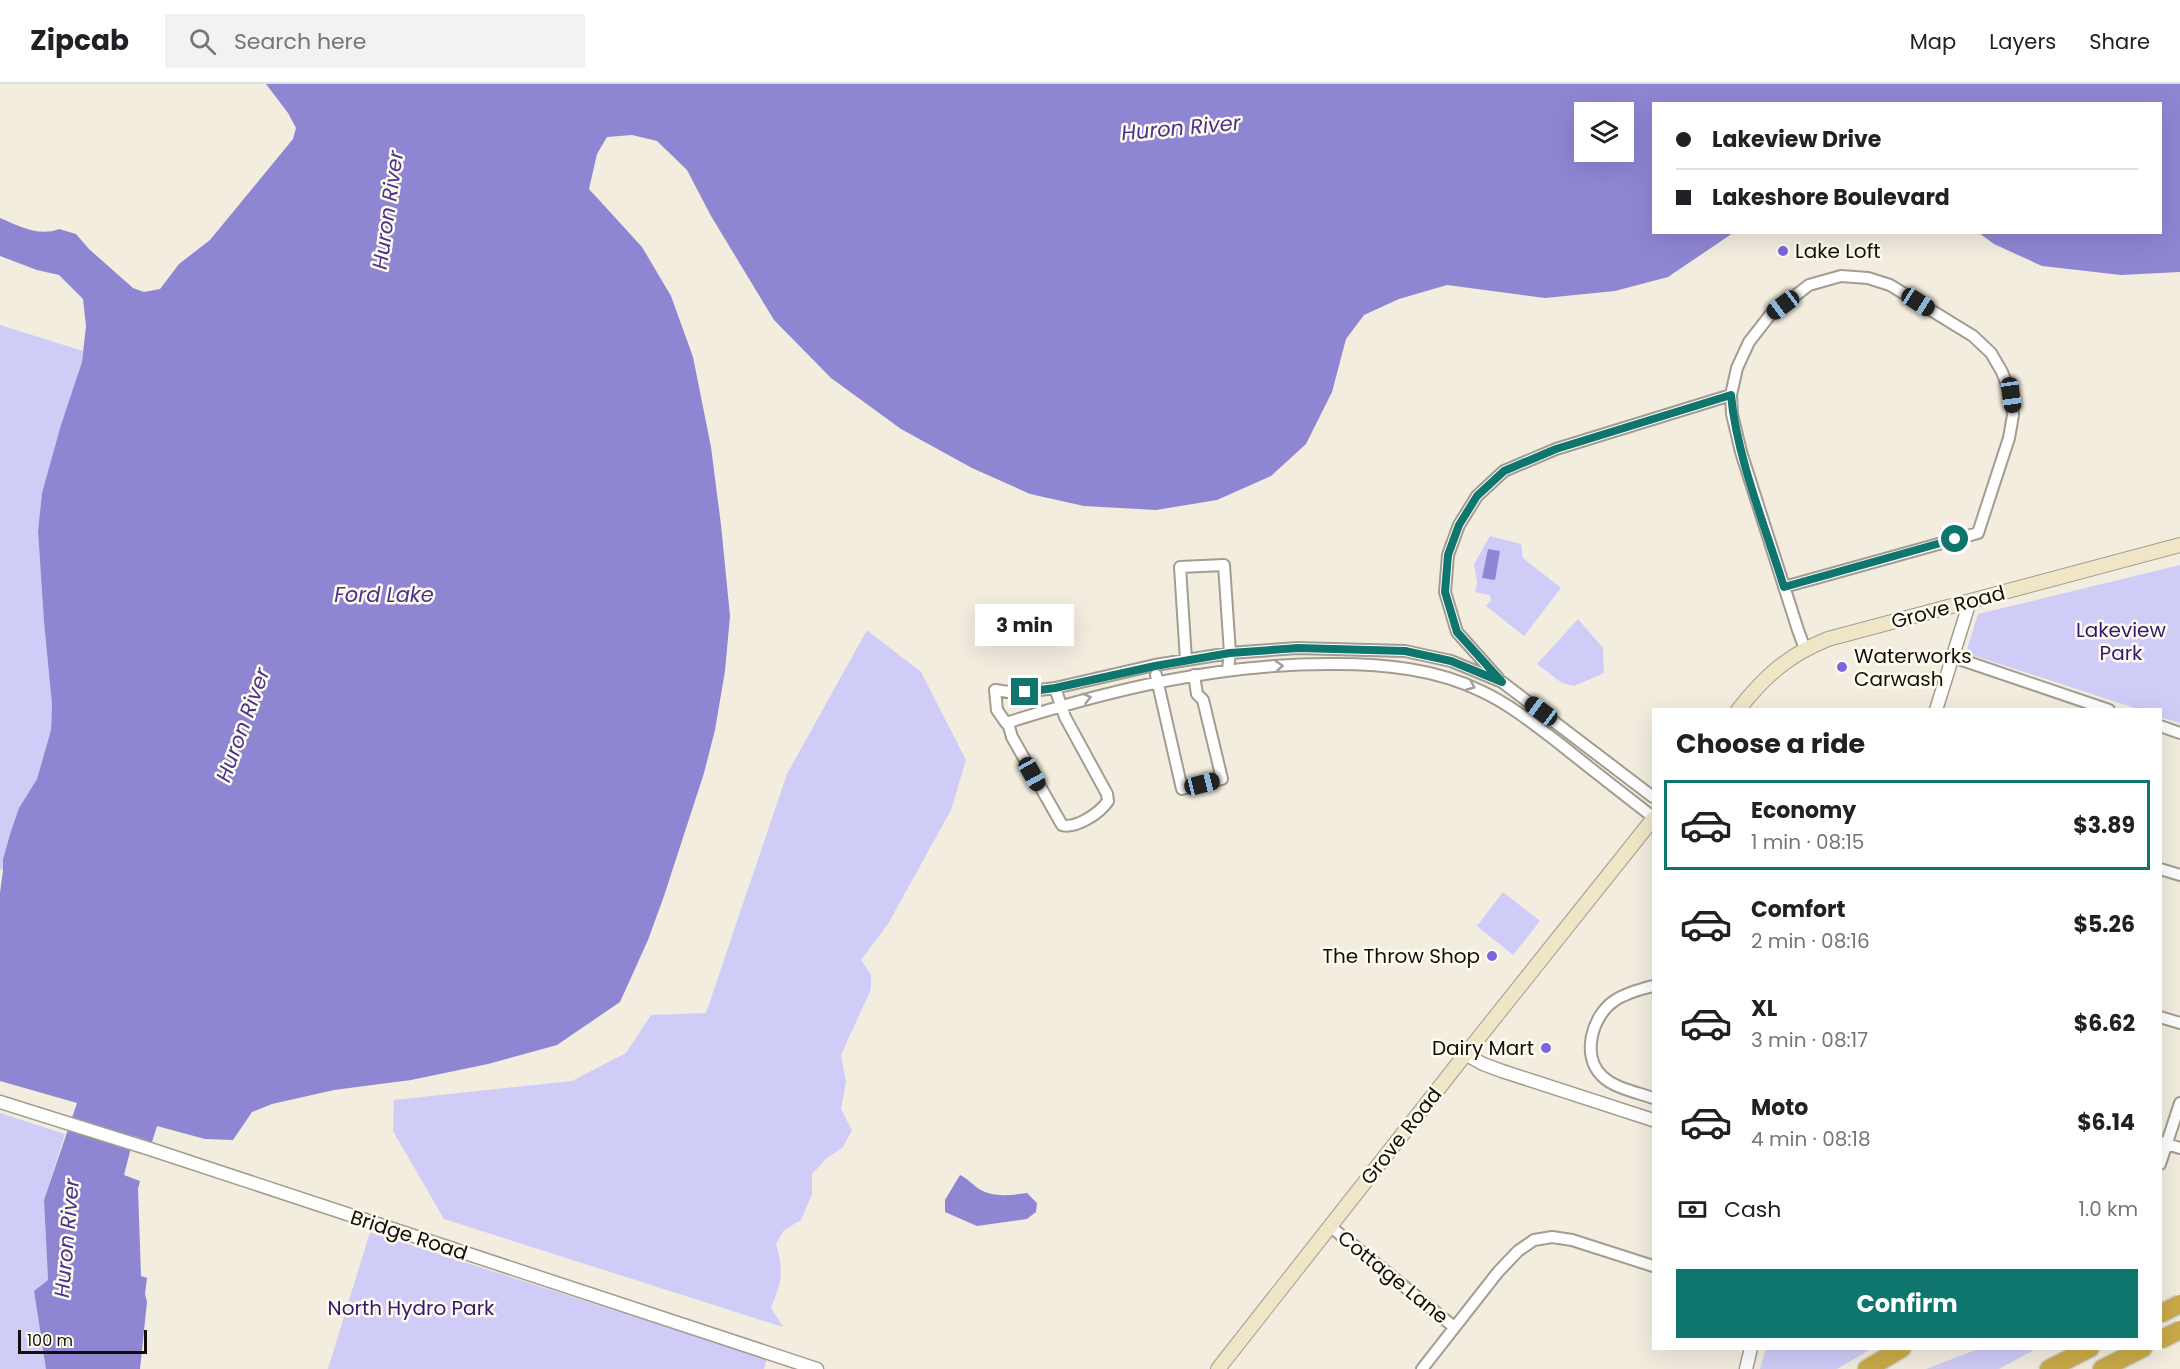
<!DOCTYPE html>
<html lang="en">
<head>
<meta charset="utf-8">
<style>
	:root { --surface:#fff; --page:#f2f2f2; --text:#202124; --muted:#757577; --line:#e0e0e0; --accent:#0f766e }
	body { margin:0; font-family:Poppins,sans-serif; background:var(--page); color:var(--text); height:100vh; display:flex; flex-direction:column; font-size:22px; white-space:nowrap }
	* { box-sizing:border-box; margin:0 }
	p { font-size:20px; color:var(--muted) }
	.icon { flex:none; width:33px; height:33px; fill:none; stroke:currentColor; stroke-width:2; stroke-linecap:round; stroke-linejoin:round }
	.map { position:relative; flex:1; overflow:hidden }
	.side { position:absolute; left:1652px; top:624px; width:510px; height:642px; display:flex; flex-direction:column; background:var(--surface); border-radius:0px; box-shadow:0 6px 24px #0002 }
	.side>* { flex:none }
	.top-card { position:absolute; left:1652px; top:18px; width:510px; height:132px; border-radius:0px; box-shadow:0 6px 24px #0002; display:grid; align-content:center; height:132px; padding:0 24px; background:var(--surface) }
	.fabs { position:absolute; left:1574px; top:18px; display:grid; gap:12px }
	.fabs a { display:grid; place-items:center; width:60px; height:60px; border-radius:0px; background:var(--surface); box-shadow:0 6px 24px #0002; font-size:30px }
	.scale { position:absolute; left:18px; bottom:15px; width:129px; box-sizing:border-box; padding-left:6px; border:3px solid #110f0b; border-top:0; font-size:16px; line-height:21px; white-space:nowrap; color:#110f0b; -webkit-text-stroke:4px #fffbef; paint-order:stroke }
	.end { position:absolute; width:27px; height:27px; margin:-14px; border:8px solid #0f766e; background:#fff; box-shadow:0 0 0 3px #fff }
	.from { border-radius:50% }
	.bubble { position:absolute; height:42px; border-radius:0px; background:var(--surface); box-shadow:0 6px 24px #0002; font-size:20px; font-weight:700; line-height:42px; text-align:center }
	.car { position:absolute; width:18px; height:36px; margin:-18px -9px; border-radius:8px; box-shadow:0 0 4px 2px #0007; background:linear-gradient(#222 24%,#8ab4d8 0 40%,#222 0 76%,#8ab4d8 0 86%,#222 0) }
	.top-card b { display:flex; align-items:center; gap:21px; height:57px; font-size:22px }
	.top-card b+b { border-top:2px solid var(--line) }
	.top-card i { width:15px; height:15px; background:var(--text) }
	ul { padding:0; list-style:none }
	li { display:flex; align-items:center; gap:18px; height:90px; margin:0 12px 9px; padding:0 12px; border:3px solid transparent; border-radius:0px }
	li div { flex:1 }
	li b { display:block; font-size:22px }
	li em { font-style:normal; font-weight:700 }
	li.selected { border-color:var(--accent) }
	li>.icon { width:54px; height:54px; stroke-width:1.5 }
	h2 { padding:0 24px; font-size:27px; line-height:72px }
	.pay { display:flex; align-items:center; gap:15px; height:66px; padding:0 24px; font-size:22px }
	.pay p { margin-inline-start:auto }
	.button { display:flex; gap:12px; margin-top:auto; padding:12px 24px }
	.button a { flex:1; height:69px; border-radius:0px; background:var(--accent); color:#fff; font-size:24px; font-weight:700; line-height:69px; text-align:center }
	header { display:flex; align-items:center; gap:36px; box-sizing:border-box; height:84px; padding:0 30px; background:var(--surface); border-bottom:2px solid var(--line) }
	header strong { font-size:28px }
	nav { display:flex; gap:33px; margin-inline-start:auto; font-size:21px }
	.search { width:420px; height:54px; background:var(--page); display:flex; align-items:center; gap:15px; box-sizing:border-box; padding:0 21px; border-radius:0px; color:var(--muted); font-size:22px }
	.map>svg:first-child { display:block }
	.green { fill:#cfccf8 }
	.water { fill:#8f86d3; fill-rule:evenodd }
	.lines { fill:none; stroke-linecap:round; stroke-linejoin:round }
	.minor-casing { stroke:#a29d90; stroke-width:14 }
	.tertiary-casing { stroke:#a29d90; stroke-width:15 }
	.secondary-casing { stroke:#a29d90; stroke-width:16 }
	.motorway-casing { stroke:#cfcfce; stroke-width:21 }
	.minor { stroke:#fff; stroke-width:10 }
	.tertiary { stroke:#fff; stroke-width:12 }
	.secondary { stroke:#efe6c8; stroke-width:14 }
	.motorway { stroke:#caaa48; stroke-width:18 }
	.motorway-bridge-casing { stroke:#cfcfce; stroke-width:21; stroke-linecap:butt }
	.motorway-bridge { stroke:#caaa48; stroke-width:18 }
	.oneway { stroke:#a09f9d }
	.route { stroke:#0f766e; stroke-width:8 }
	.poi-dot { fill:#7c64df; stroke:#fffbef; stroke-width:2 }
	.labels { text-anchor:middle; stroke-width:5; stroke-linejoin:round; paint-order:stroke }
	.poi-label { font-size:20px; fill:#110f0b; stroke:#fffbef; text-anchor:start }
	.street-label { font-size:20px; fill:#110f0b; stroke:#fffbef }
	.park-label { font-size:20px; fill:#321872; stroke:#fffbef }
	.water-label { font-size:21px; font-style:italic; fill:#47338d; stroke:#fffbef }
</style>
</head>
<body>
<header>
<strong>Zipcab</strong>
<div class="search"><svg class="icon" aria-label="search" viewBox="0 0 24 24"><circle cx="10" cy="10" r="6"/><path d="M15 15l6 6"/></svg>Search here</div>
<nav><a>Map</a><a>Layers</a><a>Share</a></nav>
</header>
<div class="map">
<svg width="2180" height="1285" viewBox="0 0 2180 1285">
	<rect width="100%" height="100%" fill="#f2eddf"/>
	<path class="green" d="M 0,241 L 83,267 L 82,278 L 42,409 L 38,446 L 44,538 L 52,621 L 51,646 L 37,695 L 19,724 L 11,747 L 3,775 L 3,786 L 0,785 Z
		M 1490,452 L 1521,460 L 1523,474 L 1561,504 L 1524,552 L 1486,522 L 1491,516 L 1490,511 L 1475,508 L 1477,499 L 1474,480 Z
		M 2180,481 L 2180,639 L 2160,633 L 2160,626 L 2138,625 L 1966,569 L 1978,530 Z
		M 1578,535 L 1603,564 L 1604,589 L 1574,602 L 1562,599 L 1537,580 Z
		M 867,546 L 921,588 L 966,676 L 951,726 L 888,840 L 861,876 L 871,891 L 871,905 L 841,971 L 846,998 L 841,1025 L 852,1046 L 843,1063 L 827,1074 L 812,1090 L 812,1110 L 801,1136 L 784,1146 L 776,1160 C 784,1189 782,1196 771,1224 L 783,1243 L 444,1135 L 393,1047 L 394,1016 L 572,997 L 626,969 L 651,931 L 706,929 L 787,690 Z
		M 1503,808 L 1540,837 L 1513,871 L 1477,842 Z
		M 0,1029 L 65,1050 L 44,1116 L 48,1196 L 34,1207 L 46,1285 L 0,1285 Z
		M 370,1148 L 767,1275 L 764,1285 L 328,1285 Z
		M 1766,1264 L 1871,1264 L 1871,1265 L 1837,1285 L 1760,1285 Z
		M 1978,1265 L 1978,1264 L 2036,1265 L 1999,1285 L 1926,1285 Z"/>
	<path class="water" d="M 266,0 L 2180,0 L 2180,188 L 2121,191 L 2042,182 L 1994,160 L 1979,149 L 2160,148 L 2160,20 L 1653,20 L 1653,148 L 1733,149 L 1668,193 L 1615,207 L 1545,214 L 1447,201 L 1399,215 L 1364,231 L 1346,255 L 1332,308 L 1306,360 L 1271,392 L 1217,416 L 1156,426 L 1084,422 L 1030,410 L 972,384 L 901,345 L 831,294 L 774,236 L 711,132 L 687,86 L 657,57 L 632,51 L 607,53 L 597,70 L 589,105 L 642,163 L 671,212 L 693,273 L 711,363 L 721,441 L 730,532 L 725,587 L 715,646 L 704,689 L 664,812 L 648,856 L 620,918 L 557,961 L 488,980 L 411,996 L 334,1006 L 272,1020 L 252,1028 L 233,1056 L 205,1055 L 157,1042 L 152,1058 L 134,1052 L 124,1091 L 140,1097 L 138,1105 L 141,1192 L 147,1194 L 145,1210 L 147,1218 L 140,1285 L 46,1285 L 34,1207 L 48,1196 L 44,1116 L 77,1019 L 0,997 L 0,809 L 3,786 L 3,775 L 11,747 L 19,724 L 37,695 L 51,646 L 52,621 L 44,538 L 38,447 L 42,409 L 61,341 L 82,278 L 86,242 L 83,215 L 59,191 L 37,186 L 0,172 L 0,134 C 19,142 39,153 59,145 L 76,150 L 89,165 L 133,204 L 144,208 L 160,205 L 179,180 L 210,156 L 293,55 L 296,44 L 288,29 ZM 1584,28 L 1623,28 L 1623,68 L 1584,68 Z
		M 1488,465 L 1500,467 L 1495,496 L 1482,494 Z
		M 960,1091 C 968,1095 972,1100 979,1105 C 994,1114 1011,1111 1027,1109 L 1037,1119 L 1036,1128 L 1027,1135 L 977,1142 L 945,1128 L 945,1116 Z"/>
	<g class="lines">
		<g class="minor-casing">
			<path id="minor" d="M 1784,503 L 1978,449 L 2009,354 L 2013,331 L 2011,311 L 2002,288 L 1991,269 L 1973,252 L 1890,201 L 1868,194 L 1841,192 L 1809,201 L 1770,231 L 1749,258 L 1737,284 L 1731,311 L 1732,330 L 1741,368 L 1798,546 L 1805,565
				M 1953,573 L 2109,626
				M 1186,576 L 1180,483 L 1224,481 L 1230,569 L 1228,585
				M 1156,591 L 1182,705 L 1222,695 L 1203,616 L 1197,610 L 1194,591
				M 1498,594 L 1457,548 L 1445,508 L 1448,471 L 1459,441 L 1477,412 L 1504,387 L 1556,365 L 1731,311
				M 1008,639 L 1012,653 L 1062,741 C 1076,745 1100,729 1108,717 L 1107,710 L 1065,633 L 1055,604
				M 2160,642 L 2180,649
				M 1653,713 L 1502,598 L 1451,577 L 1405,567 L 1297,564 L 1230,569 L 1155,581 L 1055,604 L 1016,609 L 995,606 L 997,626 L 1006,639 C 1113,605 1222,579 1335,580 C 1385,580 1436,585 1481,607 C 1511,621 1535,641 1560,660 C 1591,685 1622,709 1653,733
				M 2160,785 L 2180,791
				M 1653,902 C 1641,905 1624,910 1614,917 C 1592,932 1581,972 1602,992 C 1614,1004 1636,1008 1653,1014
				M 2160,933 L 2180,939
				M 2160,1058 L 2180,1064
				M 2160,1080 L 2180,1019
				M 1331,1143 L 1454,1243
				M 1422,1285 L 1498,1188 L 1518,1167 L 1534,1156 L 1552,1153 L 1572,1156 L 1653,1182"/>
		</g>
		<g class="tertiary-casing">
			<path id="tertiary" d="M 1936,626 L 1970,517
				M 1465,970 L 1483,980 L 1502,987 L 1653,1036
				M 0,1018 L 150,1065 L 817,1285
				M 1746,1285 L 1751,1264"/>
		</g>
		<g class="secondary-casing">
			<path id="secondary" d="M 1738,626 C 1765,592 1788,571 1828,555 L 2180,461
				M 1218,1285 L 1457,981 L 1653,735"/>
		</g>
		<g class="motorway-casing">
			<path id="motorway" d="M 1867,1285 L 1902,1264
				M 2049,1285 L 2090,1264
				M 2102,1285 L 2143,1264"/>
		</g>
		<use href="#minor" class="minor"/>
		<use href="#tertiary" class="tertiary"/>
		<use href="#secondary" class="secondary"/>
		<use href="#motorway" class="motorway"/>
		<g class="motorway-bridge-casing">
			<path id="motorway-bridge" d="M 2160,1230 L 2180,1220
				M 2160,1256 L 2180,1246"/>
		</g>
		<use href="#motorway-bridge" class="motorway-bridge"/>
	</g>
	<defs><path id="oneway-chevron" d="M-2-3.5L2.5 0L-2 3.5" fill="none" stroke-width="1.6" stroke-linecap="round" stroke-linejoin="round" transform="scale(1.5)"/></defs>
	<g class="oneway">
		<use href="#oneway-chevron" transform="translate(1279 582) rotate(-4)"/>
		<use href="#oneway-chevron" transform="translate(1471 602) rotate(23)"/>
		<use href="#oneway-chevron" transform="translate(1087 614) rotate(-14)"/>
	</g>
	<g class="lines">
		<path class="route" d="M 1025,608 L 1055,604 L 1155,582 L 1230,569 L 1298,564 L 1405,567 L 1451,577 L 1502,598 L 1457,548 L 1445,508 L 1448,471 L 1459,441 L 1477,412 L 1504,387 L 1556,365 L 1731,311 C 1737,374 1765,442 1784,503 L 1955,455"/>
	</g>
	<g class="poi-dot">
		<circle cx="1783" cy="167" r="6"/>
		<circle cx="1842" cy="583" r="6"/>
		<circle cx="1492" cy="872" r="6"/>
		<circle cx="1546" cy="964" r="6"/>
	</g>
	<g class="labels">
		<g class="poi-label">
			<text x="1795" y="174">Lake Loft</text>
			<text x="1854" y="579">Waterworks<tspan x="1854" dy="23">Carwash</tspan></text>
			<text x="1480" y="879" text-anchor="end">The Throw Shop</text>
			<text x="1534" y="971" text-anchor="end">Dairy Mart</text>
		</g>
		<g class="street-label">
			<text transform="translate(1948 523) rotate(-15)" y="7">Grove Road</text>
			<text transform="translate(1401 1052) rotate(-52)" y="7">Grove Road</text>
			<text transform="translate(409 1151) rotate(18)" y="7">Bridge Road</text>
			<text transform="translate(1393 1193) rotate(39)" y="7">Cottage Lane</text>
		</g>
		<g class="park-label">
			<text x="2121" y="553">Lakeview<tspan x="2121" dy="23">Park</tspan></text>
			<text x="411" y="1231">North Hydro Park</text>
		</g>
		<g class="water-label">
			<text transform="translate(1181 44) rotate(-5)" y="7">Huron River</text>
			<text transform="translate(388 126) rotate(-82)" y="7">Huron River</text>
			<text x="384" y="518">Ford Lake</text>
			<text transform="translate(243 641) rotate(-70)" y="7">Huron River</text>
			<text transform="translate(67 1154) rotate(-85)" y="7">Huron River</text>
		</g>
	</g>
</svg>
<div class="fabs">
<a><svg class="icon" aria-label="layers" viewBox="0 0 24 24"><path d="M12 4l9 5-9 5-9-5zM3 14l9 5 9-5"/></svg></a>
</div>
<div class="scale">100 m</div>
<i class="end from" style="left:1955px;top:455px"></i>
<i class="end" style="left:1025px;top:608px"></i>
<div class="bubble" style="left:975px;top:520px;width:99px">3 min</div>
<i class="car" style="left:1918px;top:218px;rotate:122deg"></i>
<i class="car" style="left:1783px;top:221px;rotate:233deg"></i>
<i class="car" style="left:2011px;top:311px;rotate:172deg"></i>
<i class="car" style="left:1541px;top:627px;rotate:307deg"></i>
<i class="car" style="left:1032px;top:690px;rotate:151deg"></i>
<i class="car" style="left:1202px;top:700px;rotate:76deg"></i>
<div class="top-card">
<b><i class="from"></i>Lakeview Drive</b>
<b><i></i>Lakeshore Boulevard</b>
</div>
<section class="side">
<h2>Choose a ride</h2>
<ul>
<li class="selected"><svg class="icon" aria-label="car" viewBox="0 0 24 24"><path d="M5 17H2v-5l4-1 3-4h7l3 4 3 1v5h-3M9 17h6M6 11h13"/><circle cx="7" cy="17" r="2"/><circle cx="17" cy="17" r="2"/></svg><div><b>Economy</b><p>1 min · 08:15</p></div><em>$3.89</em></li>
<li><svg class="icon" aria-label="car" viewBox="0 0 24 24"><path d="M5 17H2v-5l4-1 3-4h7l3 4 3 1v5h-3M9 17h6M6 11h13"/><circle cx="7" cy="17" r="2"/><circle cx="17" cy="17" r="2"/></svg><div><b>Comfort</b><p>2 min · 08:16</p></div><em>$5.26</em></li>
<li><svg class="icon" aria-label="car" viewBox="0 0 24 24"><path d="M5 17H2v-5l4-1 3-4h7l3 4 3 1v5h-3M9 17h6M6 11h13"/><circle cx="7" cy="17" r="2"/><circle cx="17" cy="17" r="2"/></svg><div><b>XL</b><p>3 min · 08:17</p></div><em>$6.62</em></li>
<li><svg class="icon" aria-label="car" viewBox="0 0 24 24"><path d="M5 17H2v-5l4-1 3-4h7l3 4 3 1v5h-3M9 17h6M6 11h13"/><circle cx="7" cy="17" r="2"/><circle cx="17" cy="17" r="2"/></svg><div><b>Moto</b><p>4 min · 08:18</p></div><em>$6.14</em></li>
</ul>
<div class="pay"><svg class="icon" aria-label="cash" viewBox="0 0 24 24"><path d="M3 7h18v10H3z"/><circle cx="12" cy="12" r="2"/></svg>Cash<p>1.0 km</p></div>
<div class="button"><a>Confirm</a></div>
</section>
</div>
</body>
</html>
